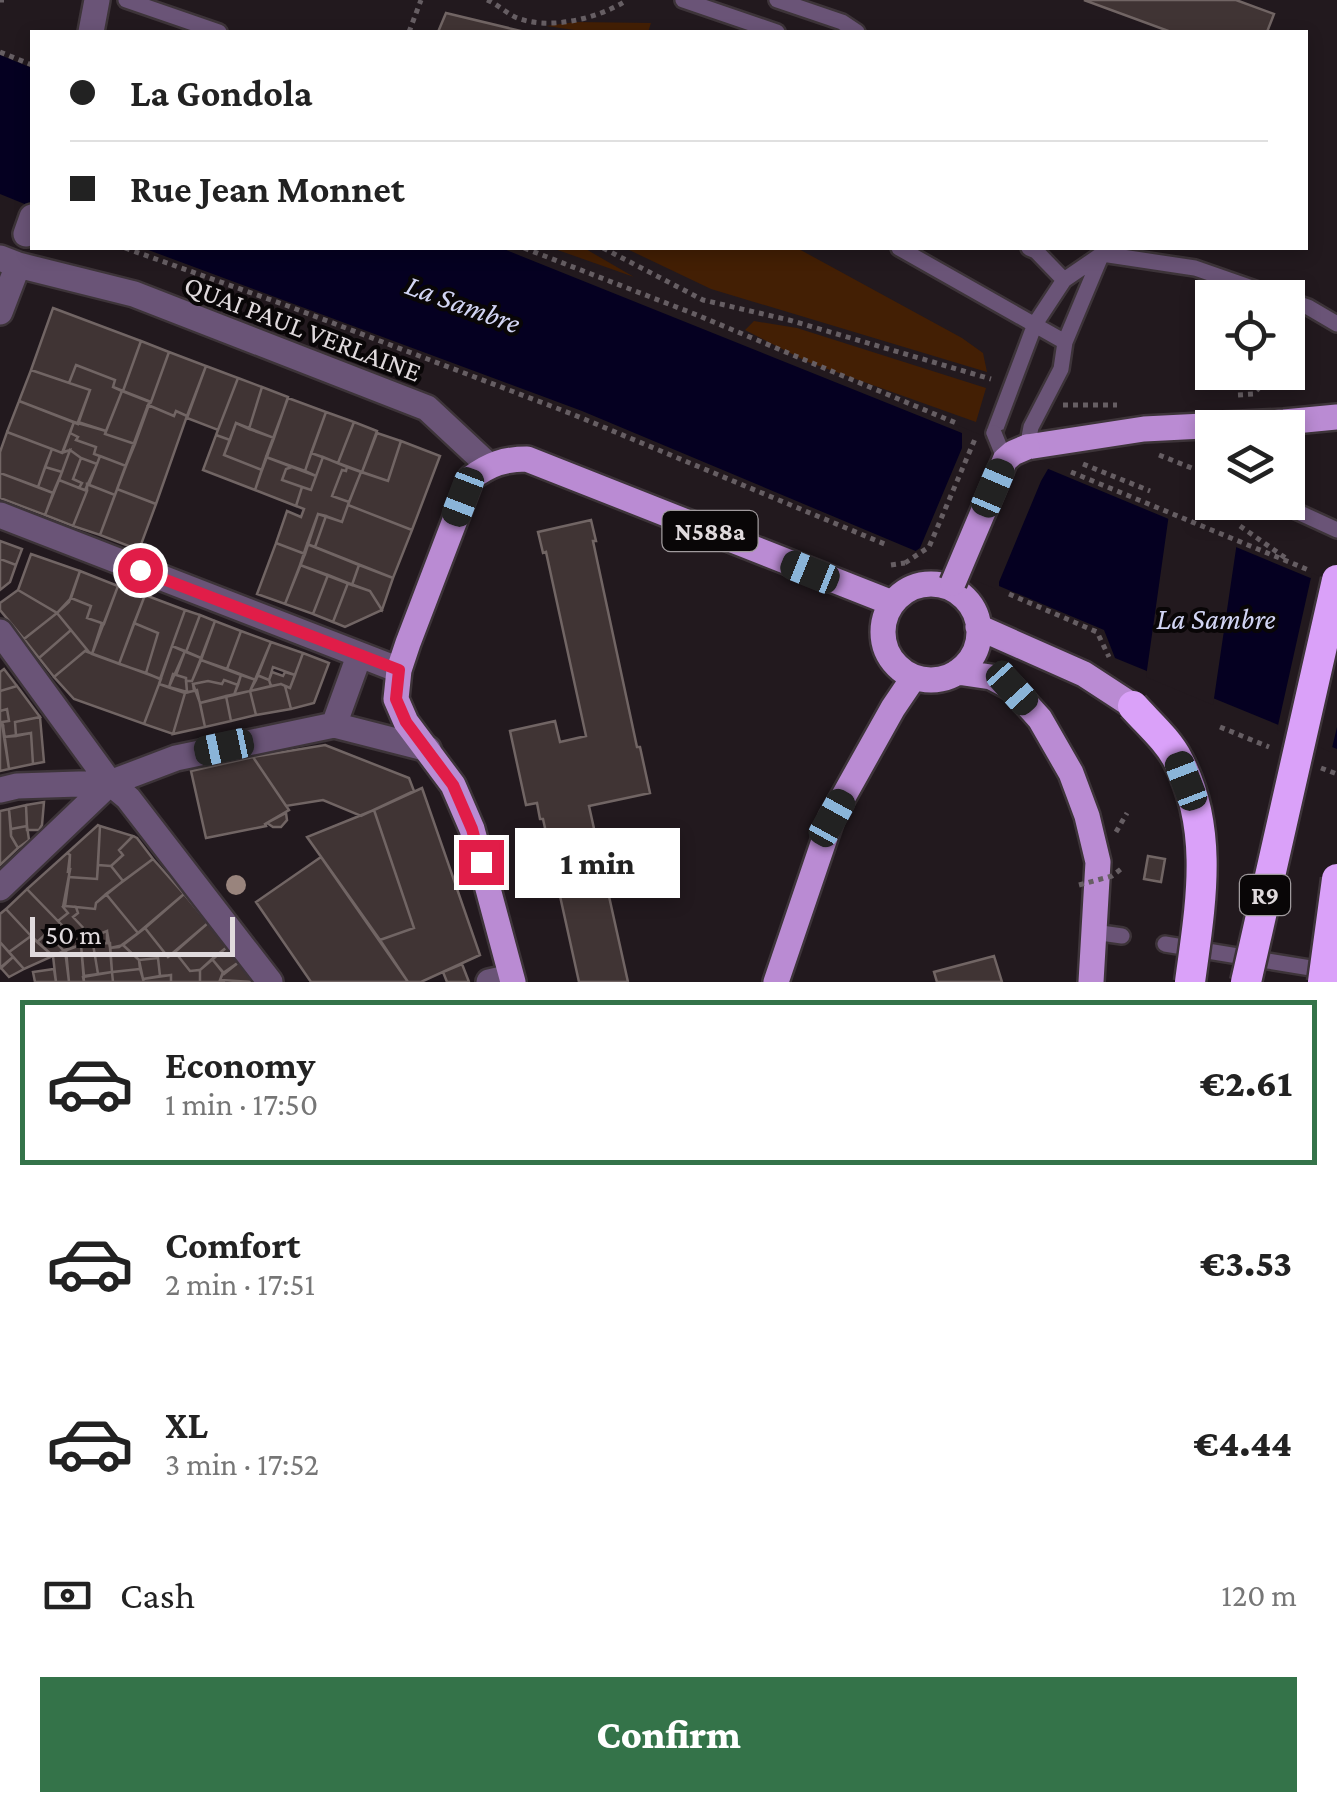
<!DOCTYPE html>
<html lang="en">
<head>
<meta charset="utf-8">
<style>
	:root { --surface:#fff; --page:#f2f2f2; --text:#222; --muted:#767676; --line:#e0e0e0; --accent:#347349 }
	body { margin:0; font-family:"Crimson Pro",serif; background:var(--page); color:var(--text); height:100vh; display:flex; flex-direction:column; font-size:38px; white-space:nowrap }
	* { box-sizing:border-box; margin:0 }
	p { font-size:32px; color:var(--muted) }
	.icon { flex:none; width:55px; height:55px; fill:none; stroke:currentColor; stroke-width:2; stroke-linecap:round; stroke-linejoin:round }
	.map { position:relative; height:982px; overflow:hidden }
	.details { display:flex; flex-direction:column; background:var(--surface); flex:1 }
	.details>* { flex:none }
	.hud { position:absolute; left:30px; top:30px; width:1278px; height:220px; border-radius:0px; box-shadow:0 5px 15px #0003; display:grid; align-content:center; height:220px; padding:0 40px; background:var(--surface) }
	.fabs { position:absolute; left:1195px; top:280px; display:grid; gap:20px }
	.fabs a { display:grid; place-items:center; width:110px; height:110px; border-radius:0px; background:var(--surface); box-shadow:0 5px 15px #0003; font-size:50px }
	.scale { position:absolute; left:30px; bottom:25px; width:205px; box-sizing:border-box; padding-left:10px; border:5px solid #e0dadd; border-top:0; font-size:28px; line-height:35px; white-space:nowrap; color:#e0dadd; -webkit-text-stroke:8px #090607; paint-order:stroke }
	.end { position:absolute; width:45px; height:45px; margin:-22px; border:12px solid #e11d48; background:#fff; box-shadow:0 0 0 5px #fff }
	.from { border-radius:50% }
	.bubble { position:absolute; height:70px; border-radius:0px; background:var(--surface); box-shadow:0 5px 15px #0003; font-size:32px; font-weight:800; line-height:70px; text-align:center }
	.car { position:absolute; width:30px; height:60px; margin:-30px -15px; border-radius:12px; box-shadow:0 0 8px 2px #0007; background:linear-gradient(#222 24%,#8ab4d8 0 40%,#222 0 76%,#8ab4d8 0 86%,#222 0) }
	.hud b { display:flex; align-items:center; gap:35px; height:95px; font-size:38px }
	.hud b+b { border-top:2px solid var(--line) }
	.hud i { width:25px; height:25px; background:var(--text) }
	ul { padding:18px 0 0; list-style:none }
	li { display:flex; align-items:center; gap:30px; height:165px; margin:0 20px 15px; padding:0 20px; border:5px solid transparent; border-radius:0px }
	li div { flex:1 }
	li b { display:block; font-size:38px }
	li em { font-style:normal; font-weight:800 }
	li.on { border-color:var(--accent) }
	li>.icon { width:90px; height:90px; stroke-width:1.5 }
	.pay { display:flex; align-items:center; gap:25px; height:110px; padding:0 40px; font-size:38px }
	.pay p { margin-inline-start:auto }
	.cta { display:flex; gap:20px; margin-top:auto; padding:20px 40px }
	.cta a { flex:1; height:115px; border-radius:0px; background:var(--accent); color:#fff; font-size:40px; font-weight:800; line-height:115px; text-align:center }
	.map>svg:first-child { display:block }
	.green { fill:#431f04 }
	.water { fill:#050021 }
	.pier { fill:#22191e }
	.building { fill:#403434; stroke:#716564; stroke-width:2.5 }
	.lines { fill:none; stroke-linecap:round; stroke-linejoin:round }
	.lane-casing { stroke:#3d3439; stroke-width:20 }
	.street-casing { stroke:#3d3439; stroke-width:30 }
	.primary-casing { stroke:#3d3439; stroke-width:30 }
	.path { stroke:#665e63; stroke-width:5; stroke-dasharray:5 5; stroke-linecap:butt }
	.lane { stroke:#6a5477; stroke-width:15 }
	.street { stroke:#6a5477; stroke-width:25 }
	.primary { stroke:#ba8bd3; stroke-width:25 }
	.lane-bridge-casing { stroke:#3d3439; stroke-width:20; stroke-linecap:butt }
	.primary-bridge-casing { stroke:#3d3439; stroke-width:30; stroke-linecap:butt }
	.highway-bridge-casing { stroke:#3d3439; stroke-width:35; stroke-linecap:butt }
	.path-bridge { stroke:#665e63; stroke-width:5; stroke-dasharray:5 5; stroke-linecap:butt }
	.lane-bridge { stroke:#6a5477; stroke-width:15 }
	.primary-bridge { stroke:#ba8bd3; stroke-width:25 }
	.highway-bridge { stroke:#daa1f9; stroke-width:30 }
	.tree { fill:#99847d }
	.route { stroke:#e11d48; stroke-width:12 }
	.labels { text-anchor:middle; stroke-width:8; stroke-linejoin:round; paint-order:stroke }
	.shield { fill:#090607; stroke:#a09a9d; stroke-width:2.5 }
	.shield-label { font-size:25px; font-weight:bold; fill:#e0dadd }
	.street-label { font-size:28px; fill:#e0dadd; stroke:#090607 }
	.water-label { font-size:30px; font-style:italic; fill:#d2d5f4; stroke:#090607 }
</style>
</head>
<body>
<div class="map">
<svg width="1337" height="982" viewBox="0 0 1337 982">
	<rect width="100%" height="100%" fill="#22191e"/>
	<path class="green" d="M 576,22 L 651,23 L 648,32 L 589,32 L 546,26 Z
		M 552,248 L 584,248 L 634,277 Z
		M 625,248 L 797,248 L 962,338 L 983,353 L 987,372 L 711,289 Z
		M 754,321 L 797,328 L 986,388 L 976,422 L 808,362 L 745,330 Z"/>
	<path class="water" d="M 0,55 L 32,68 L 32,207 L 0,194 Z
		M 143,248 L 501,248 L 962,433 L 1337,589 L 1337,749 L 1115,658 L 1104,630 L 582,411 Z"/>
	<path class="pier" d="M 955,424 L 1054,466 L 1048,469 L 1041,481 L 999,582 L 999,590 L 910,555 L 920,548 L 962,448 L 962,433 Z
		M 1169,514 L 1237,542 L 1213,705 L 1146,677 Z
		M 1312,573 L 1337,584 L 1337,727 L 1331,752 L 1277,730 Z"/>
	<path class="building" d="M 1084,0 L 1236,0 L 1274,14 L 1267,32 L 1171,32 Z
		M 446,13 L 525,32 L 438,32 Z
		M 53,308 L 141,341 L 123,391 L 113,387 L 115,380 L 76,365 L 69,383 L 31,370 Z
		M 141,341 L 169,352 L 151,402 L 123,391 Z
		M 169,352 L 206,366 L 187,416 L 176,411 L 174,416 L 148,405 L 151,402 Z
		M 76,365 L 115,380 L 113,387 L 122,391 L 106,431 L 78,422 L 90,390 L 69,383 Z
		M 206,366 L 238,378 L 218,430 L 187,418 Z
		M 31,370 L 90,390 L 78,424 L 19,401 Z
		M 238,378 L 262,387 L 249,429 L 236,423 L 230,440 L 216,435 Z
		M 262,387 L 288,397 L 274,438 L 249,429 Z
		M 122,391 L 150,402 L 135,444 L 105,434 Z
		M 288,398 L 326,412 L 305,471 L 266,457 Z
		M 19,401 L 74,422 L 62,453 L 7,432 Z
		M 148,405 L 174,416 L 176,411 L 187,416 L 156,504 L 117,489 Z
		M 326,412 L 354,422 L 338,463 L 311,453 Z
		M 74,422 L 106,431 L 105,434 L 135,444 L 126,466 L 94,454 L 96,447 L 76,440 L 78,437 L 70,433 Z
		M 354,422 L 377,431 L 362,472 L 338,463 Z
		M 236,423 L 274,438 L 262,470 L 224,455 Z
		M 7,432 L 52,449 L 38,487 L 0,473 L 0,452 Z
		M 70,433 L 78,437 L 76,440 L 96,447 L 94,454 L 100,456 L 97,464 L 81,458 L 70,450 L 63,452 Z
		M 377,433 L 401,441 L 388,481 L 362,472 Z
		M 216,435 L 230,440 L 224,455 L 262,470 L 255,490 L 203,470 Z
		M 401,441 L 440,456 L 412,530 L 348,505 L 361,472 L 388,481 Z
		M 52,449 L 62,453 L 70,450 L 62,472 L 45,467 Z
		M 70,450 L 81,458 L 73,479 L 82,483 L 79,488 L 59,480 Z
		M 311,453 L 323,457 L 316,476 L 305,471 Z
		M 100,456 L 126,466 L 115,495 L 89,485 Z
		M 266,457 L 292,467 L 286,469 L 282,480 L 302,487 L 296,506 L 255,490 Z
		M 323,457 L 347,467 L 346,471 L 342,470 L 332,496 L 349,502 L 342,522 L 318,514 L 305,554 L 276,543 L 287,511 L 301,517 L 304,509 L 296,506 L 302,487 L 311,490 Z
		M 81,458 L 97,464 L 85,490 L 79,488 L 82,483 L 73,479 Z
		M 45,467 L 62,472 L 53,493 L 38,487 Z
		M 292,467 L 316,476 L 311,490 L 282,480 L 286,469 Z
		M 347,467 L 361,472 L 349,502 L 332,496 L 342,470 L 346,471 Z
		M 0,473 L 53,493 L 45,515 L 0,498 Z
		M 59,480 L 87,491 L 73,526 L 45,515 Z
		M 87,484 L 115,495 L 100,535 L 73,526 L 87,491 Z
		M 117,489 L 156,504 L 139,550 L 100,535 Z
		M 348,505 L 412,530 L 393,578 L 315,547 L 326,516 L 342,522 Z
		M 318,514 L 326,516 L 315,547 L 307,544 Z
		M 591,520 L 596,541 L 593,541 L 637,747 L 640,747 L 650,793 L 589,806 L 628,982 L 579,982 L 543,819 L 540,819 L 537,803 L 526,805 L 510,731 L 555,721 L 560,742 L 586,736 L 546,552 L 543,553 L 538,532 Z
		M 0,541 L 22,549 L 16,565 L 0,559 Z
		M 276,543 L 305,554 L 285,604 L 257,594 Z
		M 307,544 L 359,565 L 352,585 L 300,565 Z
		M 31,554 L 80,571 L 69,602 L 57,613 L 18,590 Z
		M 0,559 L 16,565 L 10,582 L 0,590 Z
		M 300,565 L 328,575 L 313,614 L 285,604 Z
		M 359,565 L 393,578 L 382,610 L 370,591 L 352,585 Z
		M 80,571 L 118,586 L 104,624 L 87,618 L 91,606 L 71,598 Z
		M 328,575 L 348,583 L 333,622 L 313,614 Z
		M 348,583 L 370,591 L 382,610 L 345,627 L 333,622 Z
		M 118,586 L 145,595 L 119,664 L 92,654 Z
		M 18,590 L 57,613 L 24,639 L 0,610 L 0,603 Z
		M 145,595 L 185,610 L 160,679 L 146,673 L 158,633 L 134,623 Z
		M 71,598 L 91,606 L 87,618 L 102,623 L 92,654 L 89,652 L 57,613 Z
		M 185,610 L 200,615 L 186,652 L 172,646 Z
		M 57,613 L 71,630 L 39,658 L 24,639 Z
		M 200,615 L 215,621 L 201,658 L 186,652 Z
		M 215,621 L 241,631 L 227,669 L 201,660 Z
		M 134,623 L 158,633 L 146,673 L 119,664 Z
		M 71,630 L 89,652 L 85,651 L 54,677 L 39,658 Z
		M 241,631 L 271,642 L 256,680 L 227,669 Z
		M 271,642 L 303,653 L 295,675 L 273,667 L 269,680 L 257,675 Z
		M 172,646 L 185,651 L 169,687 L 159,684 Z
		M 85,651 L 161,679 L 144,724 L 74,699 L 54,677 Z
		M 185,651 L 201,658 L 192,681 L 186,681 L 186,678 L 176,675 Z
		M 303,653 L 329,663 L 314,703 L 291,709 L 285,686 L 290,688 Z
		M 201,660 L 241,675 L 238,685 L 224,680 L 222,684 L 208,681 L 193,684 L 194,691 L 187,692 L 186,681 L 192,681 Z
		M 4,669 L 17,686 L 0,691 L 0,672 Z
		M 272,672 L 283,676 L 285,672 L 295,675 L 290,688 L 281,684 L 271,686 L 269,680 Z
		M 173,674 L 186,678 L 187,692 L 169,687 Z
		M 241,675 L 256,680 L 250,691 L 234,695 Z
		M 257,675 L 269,680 L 271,686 L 250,691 Z
		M 224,680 L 238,685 L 234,695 L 200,703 L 193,684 L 208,681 L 222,684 Z
		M 159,684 L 185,693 L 173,734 L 144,724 Z
		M 281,684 L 285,686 L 291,709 L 256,715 L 250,691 Z
		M 17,686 L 40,717 L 15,722 L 16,736 L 4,737 L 2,722 L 9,721 L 7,709 L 0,711 L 0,691 Z
		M 197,690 L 205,727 L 173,734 L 185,693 Z
		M 250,691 L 256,715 L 231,721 L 226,696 Z
		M 226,696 L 231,721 L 205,727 L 200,703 Z
		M 7,709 L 9,721 L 2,722 L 3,725 L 0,725 L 0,711 Z
		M 40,717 L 44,762 L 33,764 L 31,733 L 16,736 L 15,722 Z
		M 0,725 L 3,725 L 9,769 L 0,771 Z
		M 31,733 L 33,764 L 9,769 L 4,737 Z
		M 325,745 L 409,778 L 414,791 L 361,816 L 323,800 L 286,806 L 253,757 Z
		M 253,757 L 289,810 L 265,824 L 266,826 L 206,838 L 191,771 Z
		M 422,788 L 480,955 L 421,982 L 408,982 L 380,940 L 414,928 L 374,810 Z
		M 44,802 L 42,825 L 39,830 L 27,830 L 26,805 Z
		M 26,805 L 27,826 L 11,829 L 9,809 Z
		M 9,809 L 11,836 L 18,848 L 0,865 L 0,811 Z
		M 374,810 L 414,928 L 380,940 L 307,837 Z
		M 286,813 L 287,820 L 281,827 L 273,827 L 267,823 Z
		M 98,825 L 100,826 L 97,879 L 69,877 L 70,855 L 67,853 Z
		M 27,826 L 29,840 L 18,848 L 11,836 L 11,829 Z
		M 100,826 L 133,836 L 119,850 L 123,855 L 111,866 L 98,865 Z
		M 133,836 L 137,838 L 153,859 L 123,881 L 111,866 L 123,855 L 119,850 Z
		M 67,853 L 70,855 L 68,871 L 70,870 L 63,907 L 68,913 L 58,921 L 27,889 Z
		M 1148,856 L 1165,859 L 1161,882 L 1144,879 Z
		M 321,857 L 408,982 L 311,982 L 256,902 Z
		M 153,859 L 184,894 L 138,933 L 106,894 Z
		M 98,865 L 111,866 L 123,881 L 96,903 L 95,909 L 65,906 L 69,877 L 97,879 Z
		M 27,889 L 80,944 L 81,945 L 64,951 L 47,933 L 37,942 L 31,936 L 6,909 Z
		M 106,894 L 138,933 L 119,947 L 110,948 L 107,931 L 92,937 L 73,917 L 78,913 L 76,907 L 95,909 L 96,903 Z
		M 184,894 L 208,923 L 168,957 L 145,928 Z
		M 65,906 L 76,907 L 78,913 L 73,917 L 92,937 L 107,931 L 107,943 L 93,944 L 98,974 L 84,976 L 81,945 L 58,921 L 68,913 L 63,907 Z
		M 6,909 L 31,936 L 9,952 L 0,942 L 0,914 Z
		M 208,923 L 227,947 L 200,970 L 190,971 L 175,952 Z
		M 145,928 L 168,957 L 175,952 L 190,971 L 200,970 L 200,982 L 171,982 L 171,975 L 160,976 L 158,958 L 139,960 L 123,945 Z
		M 47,933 L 64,951 L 53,956 L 37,942 Z
		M 31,936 L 53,956 L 24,969 L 9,952 Z
		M 0,942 L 13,957 L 0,968 Z
		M 107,943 L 110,943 L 112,972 L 98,974 L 93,944 Z
		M 81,945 L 84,982 L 69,982 L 65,950 Z
		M 123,945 L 139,960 L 140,969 L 112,972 L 110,948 Z
		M 227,947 L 239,962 L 224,974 L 212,959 Z
		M 66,950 L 69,982 L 56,982 L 53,956 Z
		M 994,956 L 1002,982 L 937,982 L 934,972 Z
		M 13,957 L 24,969 L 9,977 L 1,968 Z
		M 158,958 L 160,976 L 143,979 L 139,960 Z
		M 212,959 L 223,972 L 220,980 L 223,982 L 200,982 L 200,970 Z
		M 239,962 L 253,980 L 253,982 L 220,980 L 223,973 Z
		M 462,964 L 469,982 L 447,982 L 443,972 Z
		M 54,969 L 56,982 L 35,982 L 33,972 Z
		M 140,969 L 144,982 L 113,982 L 112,972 Z
		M 112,972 L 113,982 L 84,982 L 83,977 Z
		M 171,975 L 171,982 L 144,982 L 143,979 Z"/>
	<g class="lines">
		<g class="lane-casing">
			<path id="lane" d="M 126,0 L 219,32
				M 683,0 L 777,32
				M 777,0 L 842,22 L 857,32
				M 899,248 L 1065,342
				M 1029,248 L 1036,251 L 1064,280
				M 1288,300 L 1308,307 L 1337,324
				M 994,433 L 1035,324 L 1064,280 L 1102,254 L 1195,268 L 1281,298
				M 1027,447 L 1031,427 L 1061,369 L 1065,342 L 1101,256
				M 1276,502 L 1337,530
				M 1094,932 L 1122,936
				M 1165,944 L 1329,971"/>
		</g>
		<g class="street-casing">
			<path id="street" d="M 91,32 L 97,0
				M 26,234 L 32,217
				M 0,258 L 18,265 L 134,294 L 427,408 L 488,465
				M 0,312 L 18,265
				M 0,515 L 399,670
				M 0,632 L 110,783 L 128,798 L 270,982
				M 334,725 L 359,656
				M 0,790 L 17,786 L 110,783 L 176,758 L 334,725 L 428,749
				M 0,888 L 110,783
				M 489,982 L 511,977"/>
		</g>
		<g class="primary-casing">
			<path id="primary" d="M 1027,447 L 1144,429 L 1284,422 L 1337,417
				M883 632a48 48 0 1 1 96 0a48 48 0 1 1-96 0Z
				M 978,627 L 1084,674 L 1133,706
				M 957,672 L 991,677 L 1012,688 L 1040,719 L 1071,773 L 1087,816 L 1098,862 L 1091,982
				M 513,982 L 472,829 L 453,785 L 406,722 L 396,699 L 399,670 L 408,643 L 471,478 C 490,464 504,459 527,459 L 892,603
				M 776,982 L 832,817 L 893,708 L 914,677"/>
		</g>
		<path class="path" d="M 0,0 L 4,0
			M 487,0 C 497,4 505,12 515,17 C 547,31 596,19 624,2
			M 409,32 L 421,0
			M 0,52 L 32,65
			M 125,248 L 288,306 L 572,414 L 887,545
			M 524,248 L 697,315 L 956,423
			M 603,248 L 703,300 L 789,320 L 991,379
			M 1238,395 L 1253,394 L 1265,382 L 1266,372
			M 1063,405 L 1117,405
			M 1159,455 L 1212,476
			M 1083,464 L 1150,491
			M 1071,472 L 1311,571
			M 1240,526 L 1287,559
			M 891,565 L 905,563
			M 1009,594 L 1097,632 L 1109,657
			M 1220,727 L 1269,747
			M 1321,768 L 1337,774
			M 1116,832 L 1127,813"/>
		<use href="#lane" class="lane"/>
		<use href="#street" class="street"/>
		<use href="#primary" class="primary"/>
		<g class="lane-bridge-casing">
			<path id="lane-bridge" d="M 994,433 L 1005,460"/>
		</g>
		<g class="primary-bridge-casing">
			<path id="primary-bridge" d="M 953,583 L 1005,460 L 1013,453 L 1027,447"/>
		</g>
		<g class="highway-bridge-casing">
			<path id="highway-bridge" d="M 1133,706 C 1148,723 1168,740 1178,760 C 1215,830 1200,907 1190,982
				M 1246,982 L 1337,580
				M 1323,982 L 1337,879"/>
		</g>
		<path class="path-bridge" d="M 905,563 L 929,547 L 975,439
			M 1079,885 L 1112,876 L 1121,869"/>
		<use href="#lane-bridge" class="lane-bridge"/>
		<use href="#primary-bridge" class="primary-bridge"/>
		<use href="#highway-bridge" class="highway-bridge"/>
	</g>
	<circle class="tree" cx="236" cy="885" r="10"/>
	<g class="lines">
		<path class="route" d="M 140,570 L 399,670 L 396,699 L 406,722 L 453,785 L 472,829 L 481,862"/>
	</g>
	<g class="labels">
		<g class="shield">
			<rect x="662.5" y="511" width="95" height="40" rx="8"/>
			<rect x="1240" y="875" width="50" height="40" rx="8"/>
		</g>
		<g class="shield-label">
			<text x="710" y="540">N588a</text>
			<text x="1265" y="904">R9</text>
		</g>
		<g class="street-label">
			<text transform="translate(303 328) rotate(21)" y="10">QUAI PAUL VERLAINE</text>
		</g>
		<g class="water-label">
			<text transform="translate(463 304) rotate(20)" y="10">La Sambre</text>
			<text x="1216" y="629">La Sambre</text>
		</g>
	</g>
</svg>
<div class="fabs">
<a><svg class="icon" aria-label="locate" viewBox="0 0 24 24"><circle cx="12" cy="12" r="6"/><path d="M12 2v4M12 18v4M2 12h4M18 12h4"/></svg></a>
<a><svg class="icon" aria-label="layers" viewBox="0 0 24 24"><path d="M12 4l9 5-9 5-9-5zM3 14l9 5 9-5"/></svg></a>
</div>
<div class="scale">50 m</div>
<i class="end from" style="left:140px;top:570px"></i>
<i class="end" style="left:481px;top:862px"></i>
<div class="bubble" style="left:515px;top:828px;width:165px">1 min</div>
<i class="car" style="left:993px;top:488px;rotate:23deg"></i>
<i class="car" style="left:463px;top:497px;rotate:201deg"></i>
<i class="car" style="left:810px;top:572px;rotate:292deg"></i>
<i class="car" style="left:1012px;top:688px;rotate:138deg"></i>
<i class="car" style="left:224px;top:747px;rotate:258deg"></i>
<i class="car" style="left:1186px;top:781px;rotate:339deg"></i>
<i class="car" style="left:832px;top:818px;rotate:29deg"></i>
<div class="hud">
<b><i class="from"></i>La Gondola</b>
<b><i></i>Rue Jean Monnet</b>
</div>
</div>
<section class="details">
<ul>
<li class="on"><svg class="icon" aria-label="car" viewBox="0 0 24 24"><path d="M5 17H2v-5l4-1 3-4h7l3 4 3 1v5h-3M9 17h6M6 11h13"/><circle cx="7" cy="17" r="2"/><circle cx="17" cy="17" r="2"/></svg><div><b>Economy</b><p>1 min · 17:50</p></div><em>€2.61</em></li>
<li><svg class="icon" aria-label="car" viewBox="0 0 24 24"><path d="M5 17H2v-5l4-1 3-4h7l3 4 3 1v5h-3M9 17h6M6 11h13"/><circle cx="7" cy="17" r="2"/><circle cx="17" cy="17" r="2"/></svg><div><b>Comfort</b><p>2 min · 17:51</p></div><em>€3.53</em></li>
<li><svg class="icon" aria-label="car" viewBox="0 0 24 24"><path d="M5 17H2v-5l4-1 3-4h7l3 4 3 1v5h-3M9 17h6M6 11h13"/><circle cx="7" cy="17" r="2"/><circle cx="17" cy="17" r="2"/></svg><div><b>XL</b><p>3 min · 17:52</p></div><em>€4.44</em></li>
</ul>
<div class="pay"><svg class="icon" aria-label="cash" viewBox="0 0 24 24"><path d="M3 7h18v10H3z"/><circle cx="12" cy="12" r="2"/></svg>Cash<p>120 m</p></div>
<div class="cta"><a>Confirm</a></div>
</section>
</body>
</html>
